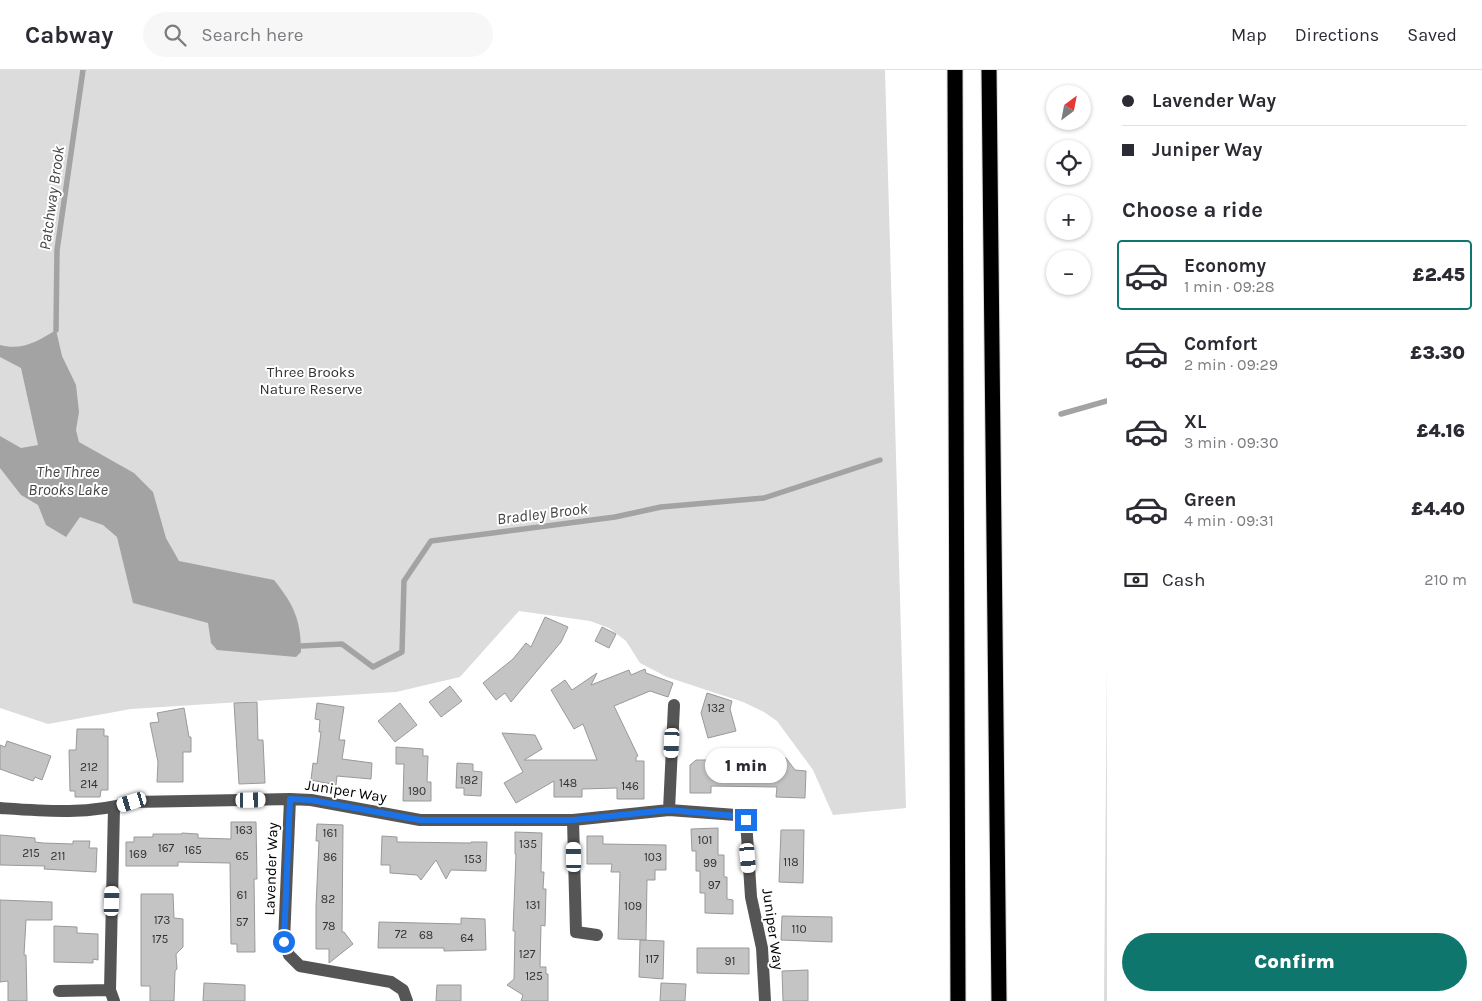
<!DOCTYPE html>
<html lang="en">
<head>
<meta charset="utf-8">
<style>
	:root { --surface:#fff; --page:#f7f7f7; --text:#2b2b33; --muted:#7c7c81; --line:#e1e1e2; --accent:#0f766e }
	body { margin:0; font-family:Karla,sans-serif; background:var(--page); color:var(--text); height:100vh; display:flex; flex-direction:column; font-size:19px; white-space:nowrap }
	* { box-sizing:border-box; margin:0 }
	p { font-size:16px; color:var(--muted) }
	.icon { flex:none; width:28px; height:28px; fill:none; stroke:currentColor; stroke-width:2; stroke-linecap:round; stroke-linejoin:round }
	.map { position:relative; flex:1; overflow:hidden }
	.side { display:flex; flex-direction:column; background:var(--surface); width:375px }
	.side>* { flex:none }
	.guide { display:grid; align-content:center; height:110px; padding:0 15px; background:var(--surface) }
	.needle { width:32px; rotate:32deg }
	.controls { position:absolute; left:1046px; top:15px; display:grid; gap:10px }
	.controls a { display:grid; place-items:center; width:45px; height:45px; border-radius:50%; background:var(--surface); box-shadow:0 1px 4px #0004; font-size:25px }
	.end { position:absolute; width:22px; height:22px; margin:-11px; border:6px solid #1a73e8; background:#fff; box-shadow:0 0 0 2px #fff }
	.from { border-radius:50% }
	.bubble { position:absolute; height:35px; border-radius:18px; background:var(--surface); box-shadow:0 1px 4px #0004; font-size:16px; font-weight:800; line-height:35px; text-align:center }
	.car { position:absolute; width:15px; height:30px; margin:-15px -8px; border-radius:6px; box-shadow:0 0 4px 1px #0007; background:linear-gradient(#fff 24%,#345 0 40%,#fff 0 76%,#345 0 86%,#fff 0) }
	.guide b { display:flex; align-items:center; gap:18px; height:48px; font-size:19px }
	.guide b+b { border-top:1px solid var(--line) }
	.guide i { width:12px; height:12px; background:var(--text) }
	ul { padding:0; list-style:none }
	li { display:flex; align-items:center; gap:15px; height:70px; margin:0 10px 8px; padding:0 5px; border:2px solid transparent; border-radius:5px }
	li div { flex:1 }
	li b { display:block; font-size:19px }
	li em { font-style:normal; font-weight:800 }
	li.selected { border-color:var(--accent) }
	li>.icon { width:45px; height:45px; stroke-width:1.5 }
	h2 { padding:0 15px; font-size:22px; line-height:60px }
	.pay { display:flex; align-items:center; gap:12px; height:55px; padding:0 15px; font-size:19px }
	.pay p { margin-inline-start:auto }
	.cta { display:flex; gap:10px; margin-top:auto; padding:10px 15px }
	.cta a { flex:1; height:58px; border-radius:30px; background:var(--accent); color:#fff; font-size:20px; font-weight:800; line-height:58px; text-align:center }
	header { display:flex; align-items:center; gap:30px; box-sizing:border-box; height:70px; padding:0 25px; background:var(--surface); border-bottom:1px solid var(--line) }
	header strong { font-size:24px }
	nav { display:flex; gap:28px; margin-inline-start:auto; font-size:18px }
	.search { width:350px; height:45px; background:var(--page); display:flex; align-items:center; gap:12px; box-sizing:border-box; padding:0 18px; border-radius:28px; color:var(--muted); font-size:19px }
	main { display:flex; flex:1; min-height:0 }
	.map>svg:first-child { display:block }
	.green { fill:#dcdcdc }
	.water { fill:#a3a3a3 }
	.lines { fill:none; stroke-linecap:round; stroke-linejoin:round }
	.stream { stroke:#a3a3a3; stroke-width:5.5 }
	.building { fill:#c4c4c4; stroke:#999 }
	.highway-casing { stroke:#dbdbdb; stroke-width:17 }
	.minor { stroke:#555; stroke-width:12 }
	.highway { stroke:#000; stroke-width:15 }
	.route { stroke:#1a73e8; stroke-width:6 }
	.labels { text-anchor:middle; stroke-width:4; stroke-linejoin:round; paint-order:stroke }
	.number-label { font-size:12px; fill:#313131 }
	.park-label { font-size:15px; fill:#333; stroke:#fff }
	.street-label { font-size:15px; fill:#000; stroke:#fff }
	.water-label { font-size:16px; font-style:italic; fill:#444; stroke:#fff }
</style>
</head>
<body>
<header>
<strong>Cabway</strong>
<div class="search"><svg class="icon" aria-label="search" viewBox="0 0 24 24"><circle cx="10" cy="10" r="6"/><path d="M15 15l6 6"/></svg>Search here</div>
<nav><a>Map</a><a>Directions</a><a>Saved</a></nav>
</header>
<main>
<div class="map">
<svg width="1107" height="931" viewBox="0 0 1107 931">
	<rect width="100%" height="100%" fill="#fff"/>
	<path class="green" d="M 0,0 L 885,0 L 906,738 L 833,745 L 813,700 L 777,651 L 764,642 L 743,632 L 667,607 L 640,593 L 626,571 L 609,558 L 590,551 L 519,541 L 460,607 L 396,622 L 131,639 L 48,654 L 0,638 Z
		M 1107,592 L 1107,931 L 1104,931 Z"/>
	<path class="water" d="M 56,260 L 62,286 L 76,315 L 79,342 L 76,360 L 79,372 L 134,403 L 153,422 L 166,468 L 179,491 L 274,510 C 294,535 301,550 301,582 L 296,587 L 217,580 L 211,573 L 208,553 L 133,533 L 117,467 L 103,455 L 80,447 L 66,467 L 46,455 L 38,435 L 21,425 L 0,398 L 0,366 L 21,378 L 38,375 L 21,298 L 0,287 L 0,275 C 22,281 38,271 56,260 Z"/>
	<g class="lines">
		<path class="stream" d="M 56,260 L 57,180 L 83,0
			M 1061,344 L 1107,331
			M 301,576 L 342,574 L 373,597 L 402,582 L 404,511 L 431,471 L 615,447 L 661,437 L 764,428 L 880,390"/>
	</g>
	<path class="building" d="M 545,547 L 568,557 L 561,572 L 511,632 L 505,623 L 496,630 L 483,613 L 513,589 L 526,573 L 531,577 Z
		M 602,557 L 616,564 L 609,578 L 595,571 Z
		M 645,599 L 646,603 L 673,613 L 668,627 L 650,621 L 614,636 L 638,686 L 636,687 L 636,691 L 644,691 L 644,729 L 617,729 L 617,718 L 582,719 L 582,727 L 554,727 L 554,711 L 516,733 L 504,713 L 523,702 L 502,663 L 535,665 L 542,679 L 524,690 L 597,690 L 583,654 L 574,659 L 551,620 L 565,610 L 572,620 L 597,603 L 591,615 L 629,600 L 631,605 Z
		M 450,616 L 462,631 L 441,647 L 429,632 Z
		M 707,623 L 732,631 L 730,639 L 736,661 L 708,668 L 701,643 Z
		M 257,632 L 258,670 L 263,670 L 265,713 L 239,714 L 234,633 Z
		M 317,633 L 344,637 L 339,670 L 345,670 L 342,689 L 372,693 L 371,709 L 337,706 L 336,715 L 311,710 L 313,693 L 317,694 L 321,662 L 319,662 L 320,650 L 315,649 Z
		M 400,633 L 417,655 L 395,672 L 378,651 Z
		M 184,638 L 189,667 L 191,667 L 191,682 L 183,682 L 183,712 L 157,712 L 158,692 L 150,653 L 159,652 L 157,643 Z
		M 77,659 L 104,659 L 104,666 L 108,666 L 108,720 L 101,720 L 100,727 L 75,727 L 75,721 L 70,721 L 69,680 L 76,680 Z
		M 7,671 L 51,686 L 42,710 L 35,707 L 33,711 L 0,699 L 0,675 L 5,677 Z
		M 396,677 L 423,679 L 423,686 L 428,686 L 427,712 L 431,712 L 431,731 L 403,731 L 404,694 L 396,694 Z
		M 763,686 L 786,688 L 795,700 L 806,701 L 805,728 L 776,727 L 777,717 L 711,716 L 711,723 L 690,723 L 690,695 L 696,690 L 763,690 Z
		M 457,693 L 473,694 L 473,701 L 482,702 L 481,726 L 464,725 L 464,718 L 456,718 Z
		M 231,752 L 256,752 L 257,809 L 254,809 L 255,882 L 237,882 L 237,874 L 231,874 L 230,793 L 178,792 L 178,796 L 126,796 L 126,772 L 134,772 L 134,767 L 153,767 L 153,764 L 182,764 L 182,763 L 198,764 L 198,768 L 231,769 Z
		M 317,754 L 343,755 L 342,862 L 344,862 L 353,874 L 329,893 L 329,879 L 316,879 L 316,836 L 319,771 L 316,771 Z
		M 718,758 L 718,785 L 724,785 L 724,807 L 727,807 L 727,829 L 733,830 L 733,844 L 705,843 L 705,823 L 700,823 L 700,801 L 696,801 L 696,781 L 692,781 L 691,759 Z
		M 781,760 L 804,760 L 803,813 L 779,812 Z
		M 515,762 L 542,763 L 541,802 L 544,802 L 543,819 L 546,819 L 545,856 L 541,855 L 540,897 L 546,897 L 546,904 L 548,904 L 548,931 L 521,931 L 523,925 L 507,915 L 514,909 L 515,861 L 513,861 L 516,784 L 515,784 Z
		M 0,765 L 35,768 L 35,772 L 43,773 L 73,774 L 73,771 L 90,771 L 89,778 L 97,778 L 96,802 L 44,799 L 45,796 L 0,795 Z
		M 382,766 L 397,767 L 397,772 L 471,773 L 471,772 L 487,772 L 486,801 L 451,800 L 446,809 L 436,790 L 421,810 L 417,805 L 390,803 L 390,795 L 381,795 Z
		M 587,766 L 603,766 L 603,774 L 666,775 L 666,800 L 655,800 L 655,810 L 647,810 L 646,870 L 618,869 L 620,802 L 611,802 L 612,794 L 587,794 Z
		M 141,824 L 173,824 L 174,848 L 183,849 L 183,877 L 176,884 L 177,899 L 175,901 L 174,931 L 150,931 L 150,916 L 141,916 Z
		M 0,830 L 52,832 L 52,850 L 26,850 L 24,885 L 26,885 L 27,931 L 8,931 L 8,911 L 0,912 Z
		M 782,846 L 832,847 L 832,872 L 781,870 Z
		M 461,848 L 485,849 L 486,880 L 444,881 L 444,878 L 378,878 L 379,852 L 461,854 Z
		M 54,856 L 77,857 L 77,863 L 98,864 L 98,890 L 93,889 L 93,893 L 54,892 Z
		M 640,870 L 664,871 L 663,909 L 639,907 Z
		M 697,878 L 749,878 L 749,904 L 697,903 Z
		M 808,900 L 808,931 L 783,931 L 782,901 Z
		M 204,913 L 245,915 L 245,931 L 203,931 Z
		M 661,913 L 686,914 L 685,931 L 660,931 Z
		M 437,915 L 461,915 L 461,931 L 436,931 Z"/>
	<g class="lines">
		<g class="highway-casing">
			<path id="highway" d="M 955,0 L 958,931
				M 989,0 L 999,931"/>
		</g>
		<path class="minor" d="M 290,729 L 284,871 L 289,885 L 300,896 L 391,912 L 403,920 L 407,931
			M 0,738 C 43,741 90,745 132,732 L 290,729 L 311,730 L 420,750 L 573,750 L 669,740 L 736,745 L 746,750 L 751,827 L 762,878 L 765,931
			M 114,738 L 110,920 L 114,931
			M 669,740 L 674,635
			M 573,750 L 576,862 L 597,865
			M 59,921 L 110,920"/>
		<use href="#highway" class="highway"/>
	</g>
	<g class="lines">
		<path class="route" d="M 284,872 L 290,729 L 311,730 L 420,750 L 573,750 L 669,740 L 736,746 L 746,750"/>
	</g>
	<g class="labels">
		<g class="number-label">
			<text x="716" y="642">132</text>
			<text x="89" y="701">212</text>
			<text x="469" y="714">182</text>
			<text x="568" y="717">148</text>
			<text x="89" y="718">214</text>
			<text x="630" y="720">146</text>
			<text x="417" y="725">190</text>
			<text x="244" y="764">163</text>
			<text x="330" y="767">161</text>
			<text x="705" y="774">101</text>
			<text x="528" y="778">135</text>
			<text x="166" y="782">167</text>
			<text x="193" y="784">165</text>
			<text x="31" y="787">215</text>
			<text x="138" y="788">169</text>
			<text x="58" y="790">211</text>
			<text x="242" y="790">65</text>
			<text x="330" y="791">86</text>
			<text x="653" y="791">103</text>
			<text x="473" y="793">153</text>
			<text x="791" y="796">118</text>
			<text x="710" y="797">99</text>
			<text x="714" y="819">97</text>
			<text x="242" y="829">61</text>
			<text x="328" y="833">82</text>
			<text x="533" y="839">131</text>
			<text x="633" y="840">109</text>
			<text x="162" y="854">173</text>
			<text x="242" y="856">57</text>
			<text x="329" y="860">78</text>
			<text x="799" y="863">110</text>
			<text x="401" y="868">72</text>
			<text x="426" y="869">68</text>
			<text x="467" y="872">64</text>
			<text x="160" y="873">175</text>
			<text x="527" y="888">127</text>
			<text x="652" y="893">117</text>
			<text x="730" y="895">91</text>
			<text x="534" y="910">125</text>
		</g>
		<g class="park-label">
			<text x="311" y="307">Three Brooks<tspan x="311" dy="17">Nature Reserve</tspan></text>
		</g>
		<g class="street-label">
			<text transform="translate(346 721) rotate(9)" y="5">Juniper Way</text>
			<text transform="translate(271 799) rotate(-88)" y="5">Lavender Way</text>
			<text transform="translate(773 859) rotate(82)" y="5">Juniper Way</text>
		</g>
		<g class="water-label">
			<text transform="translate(51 128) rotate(-82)" y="6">Patchway Brook</text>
			<text x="68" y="407">The Three<tspan x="68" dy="18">Brooks Lake</tspan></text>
			<text transform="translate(542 443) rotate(-7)" y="6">Bradley Brook</text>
		</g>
	</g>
</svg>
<div class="controls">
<a><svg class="needle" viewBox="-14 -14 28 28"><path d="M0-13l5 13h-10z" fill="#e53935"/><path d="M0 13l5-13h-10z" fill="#7c7c81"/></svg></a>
<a><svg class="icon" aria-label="locate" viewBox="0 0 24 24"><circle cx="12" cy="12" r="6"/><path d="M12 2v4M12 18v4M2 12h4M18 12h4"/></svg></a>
<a>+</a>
<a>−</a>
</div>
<i class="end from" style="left:284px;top:872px"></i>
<i class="end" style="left:746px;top:750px"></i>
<div class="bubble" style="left:705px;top:678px;width:82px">1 min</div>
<i class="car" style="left:672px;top:673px;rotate:183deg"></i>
<i class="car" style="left:251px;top:730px;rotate:89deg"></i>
<i class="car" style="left:132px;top:732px;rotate:253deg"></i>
<i class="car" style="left:574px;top:787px;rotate:359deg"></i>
<i class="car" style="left:748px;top:788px;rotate:175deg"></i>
<i class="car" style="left:112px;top:831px;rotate:2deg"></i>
</div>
<section class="side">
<div class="guide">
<b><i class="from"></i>Lavender Way</b>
<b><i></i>Juniper Way</b>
</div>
<h2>Choose a ride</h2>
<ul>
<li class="selected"><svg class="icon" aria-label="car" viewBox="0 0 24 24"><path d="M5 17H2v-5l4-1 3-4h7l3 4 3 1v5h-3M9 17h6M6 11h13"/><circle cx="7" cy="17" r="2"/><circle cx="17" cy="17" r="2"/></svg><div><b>Economy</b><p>1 min · 09:28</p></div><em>£2.45</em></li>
<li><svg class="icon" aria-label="car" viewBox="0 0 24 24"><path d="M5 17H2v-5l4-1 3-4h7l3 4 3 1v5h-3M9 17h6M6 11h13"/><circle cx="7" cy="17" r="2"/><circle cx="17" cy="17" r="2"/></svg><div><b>Comfort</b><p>2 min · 09:29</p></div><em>£3.30</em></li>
<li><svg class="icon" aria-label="car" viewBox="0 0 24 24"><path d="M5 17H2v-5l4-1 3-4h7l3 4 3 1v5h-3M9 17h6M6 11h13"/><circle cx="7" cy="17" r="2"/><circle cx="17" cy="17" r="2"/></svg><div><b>XL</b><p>3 min · 09:30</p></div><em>£4.16</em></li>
<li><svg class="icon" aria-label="car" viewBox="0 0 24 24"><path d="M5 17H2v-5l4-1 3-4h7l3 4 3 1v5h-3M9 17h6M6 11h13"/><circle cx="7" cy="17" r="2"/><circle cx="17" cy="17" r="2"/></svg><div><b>Green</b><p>4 min · 09:31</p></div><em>£4.40</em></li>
</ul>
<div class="pay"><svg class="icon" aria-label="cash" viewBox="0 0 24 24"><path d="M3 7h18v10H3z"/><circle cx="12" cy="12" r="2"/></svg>Cash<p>210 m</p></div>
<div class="cta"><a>Confirm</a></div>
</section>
</main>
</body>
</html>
